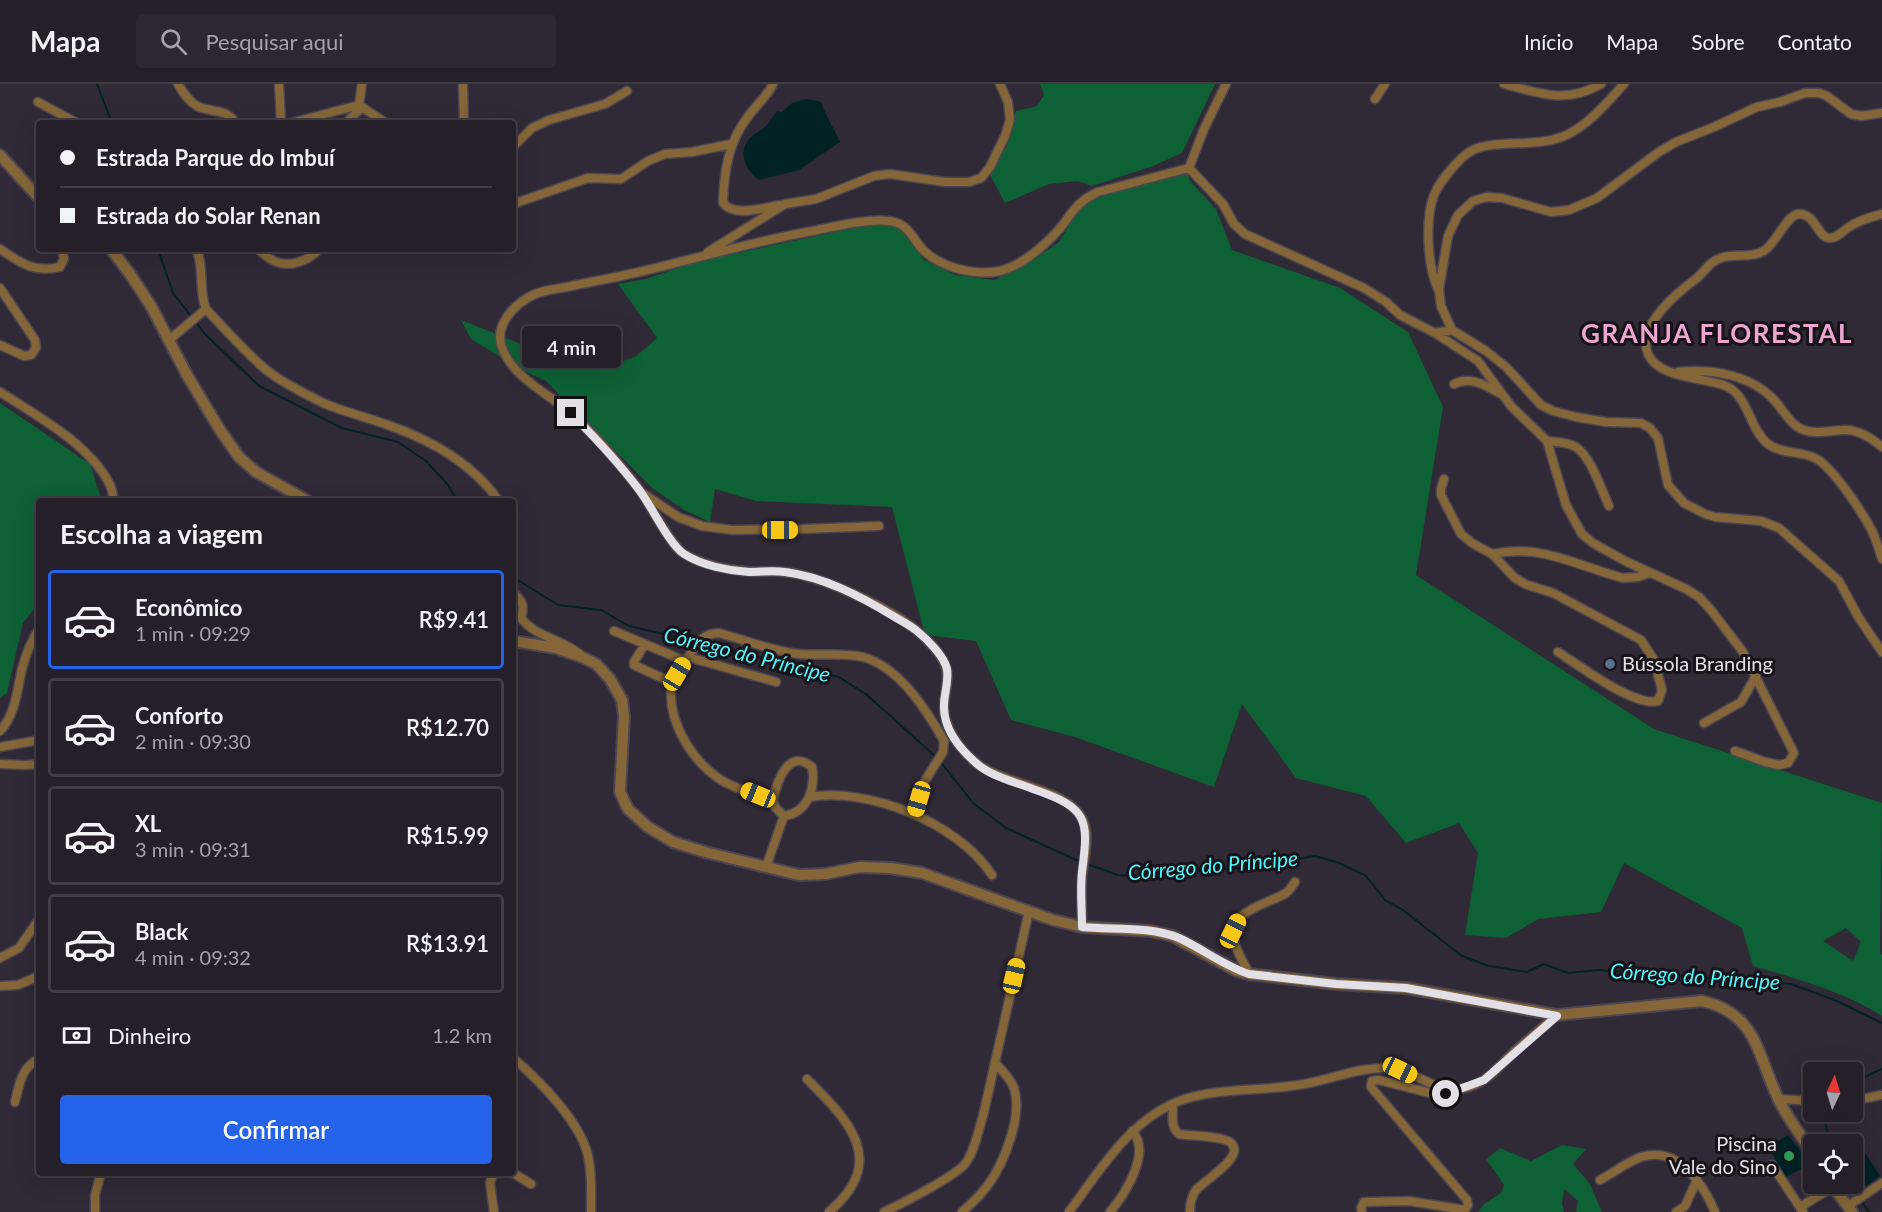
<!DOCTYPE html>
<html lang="pt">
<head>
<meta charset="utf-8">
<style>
	:root { --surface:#241f28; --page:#2c2730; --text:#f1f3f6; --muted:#a3a2a8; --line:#413d45; --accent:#2563eb }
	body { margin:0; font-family:Lato,sans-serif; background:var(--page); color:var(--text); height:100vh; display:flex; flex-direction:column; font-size:22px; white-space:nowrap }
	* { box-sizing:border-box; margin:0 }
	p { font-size:20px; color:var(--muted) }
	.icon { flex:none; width:33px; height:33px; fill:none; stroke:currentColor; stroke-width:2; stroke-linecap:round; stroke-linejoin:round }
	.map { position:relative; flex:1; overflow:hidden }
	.panel { position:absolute; left:36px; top:414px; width:480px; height:678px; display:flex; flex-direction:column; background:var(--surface); border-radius:6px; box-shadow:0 6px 24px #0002,0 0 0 2px var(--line) }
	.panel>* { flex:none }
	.top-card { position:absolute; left:36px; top:36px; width:480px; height:132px; border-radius:6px; box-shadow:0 6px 24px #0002,0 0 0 2px var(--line); display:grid; align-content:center; height:132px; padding:0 24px; background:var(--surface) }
	.needle { width:39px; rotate:4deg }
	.tools { position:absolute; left:1803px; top:978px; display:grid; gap:12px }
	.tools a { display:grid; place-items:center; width:60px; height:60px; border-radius:6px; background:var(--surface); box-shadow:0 6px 24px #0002,0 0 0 2px var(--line); font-size:30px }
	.end { position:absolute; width:27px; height:27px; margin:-14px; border:8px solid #e3dfe7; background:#111; box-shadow:0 0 0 3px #111 }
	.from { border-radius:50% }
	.bubble { position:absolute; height:42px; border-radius:6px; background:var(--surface); box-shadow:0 6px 24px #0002,0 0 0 2px var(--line); font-size:20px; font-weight:600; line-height:42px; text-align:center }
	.car { position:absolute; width:18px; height:36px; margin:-18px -9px; border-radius:8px; box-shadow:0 0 4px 2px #0007; background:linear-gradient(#f5c518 24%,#345 0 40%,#f5c518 0 76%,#345 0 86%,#f5c518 0) }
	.top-card b { display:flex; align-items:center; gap:21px; height:57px; font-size:22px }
	.top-card b+b { border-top:2px solid var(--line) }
	.top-card i { width:15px; height:15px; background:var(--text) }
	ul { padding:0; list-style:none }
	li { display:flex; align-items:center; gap:18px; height:99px; margin:0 12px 9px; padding:0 12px; border:3px solid var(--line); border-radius:6px }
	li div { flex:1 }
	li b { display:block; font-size:22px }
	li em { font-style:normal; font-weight:600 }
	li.on { border-color:var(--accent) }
	li>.icon { width:54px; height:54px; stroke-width:1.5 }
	h2 { padding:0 24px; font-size:27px; line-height:72px }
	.pay { display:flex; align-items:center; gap:15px; height:66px; padding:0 24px; font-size:22px }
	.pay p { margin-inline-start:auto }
	.primary-button { display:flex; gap:12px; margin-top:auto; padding:12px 24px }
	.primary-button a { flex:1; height:69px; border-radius:6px; background:var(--accent); color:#fff; font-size:24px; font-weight:600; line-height:69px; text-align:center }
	header { display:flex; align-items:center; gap:36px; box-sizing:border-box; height:84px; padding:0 30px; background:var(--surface); border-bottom:2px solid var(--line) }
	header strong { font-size:28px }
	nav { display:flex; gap:33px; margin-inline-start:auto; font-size:21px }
	.search { width:420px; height:54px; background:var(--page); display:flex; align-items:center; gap:15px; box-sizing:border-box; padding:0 21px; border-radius:6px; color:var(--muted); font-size:22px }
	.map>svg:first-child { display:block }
	.green { fill:#0d6135; fill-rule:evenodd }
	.water { fill:#002223 }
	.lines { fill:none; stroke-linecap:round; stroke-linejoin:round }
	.stream { stroke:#002223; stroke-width:2 }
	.minor-casing { stroke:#4d4652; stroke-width:11 }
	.tertiary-casing { stroke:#4d4652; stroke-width:14 }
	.minor { stroke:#846638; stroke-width:8 }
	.tertiary { stroke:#846638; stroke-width:10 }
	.route { stroke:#e3dfe7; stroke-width:8 }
	.service-dot { fill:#5c6f8a; stroke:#171319; stroke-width:2 }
	.leisure-dot { fill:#2e9e5b; stroke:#171319; stroke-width:2 }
	.labels { text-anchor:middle; stroke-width:6; stroke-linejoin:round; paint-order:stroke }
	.poi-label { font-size:20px; fill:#e3dfe7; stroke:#171319; text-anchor:start }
	.water-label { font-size:21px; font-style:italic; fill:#4ef7fb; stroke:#171319 }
	.district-label { font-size:26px; font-weight:bold; letter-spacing:1.5px; fill:#eda6d0; stroke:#171319 }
</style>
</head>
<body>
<header>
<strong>Mapa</strong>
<div class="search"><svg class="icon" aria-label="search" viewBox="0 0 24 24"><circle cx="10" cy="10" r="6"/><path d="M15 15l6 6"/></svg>Pesquisar aqui</div>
<nav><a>Início</a><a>Mapa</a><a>Sobre</a><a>Contato</a></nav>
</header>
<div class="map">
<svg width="1882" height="1128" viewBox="0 0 1882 1128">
	<rect width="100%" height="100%" fill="#302936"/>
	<path class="green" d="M 1040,0 L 1215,0 L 1182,69 L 1153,82 L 1092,102 L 1078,97 L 1049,100 L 1005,119 L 989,89 L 1007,62 L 1016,27 L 1037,22 L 1044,11 Z
		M 1187,88 L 1190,97 L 1216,125 L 1232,166 L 1340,204 L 1408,248 L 1443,323 L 1416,491 L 1654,645 L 1882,719 L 1880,868 L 1882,871 L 1882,932 C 1847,909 1794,894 1753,882 L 1742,844 L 1624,779 L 1601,828 L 1538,835 L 1506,854 L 1465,851 L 1478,769 L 1459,739 L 1406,759 L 1366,712 L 1296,694 L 1242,620 L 1214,703 L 1075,653 L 1011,636 L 976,557 L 925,551 L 892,423 L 756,417 L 715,405 L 710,438 L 684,426 L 652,404 L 546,297 L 522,286 L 471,255 L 461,236 L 531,264 L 601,284 L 635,273 L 657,254 L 618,200 L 646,195 L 695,178 L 882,138 L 901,143 L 924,176 L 956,191 L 994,196 L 1027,180 L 1059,158 L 1079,125 L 1097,110 ZM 1846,844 L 1861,858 L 1853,877 L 1823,857 Z
		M 0,319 L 90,380 L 102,417 L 39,417 L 39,519 L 23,539 L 7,609 L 0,614 Z
		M 1562,1061 L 1586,1065 L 1573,1080 L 1590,1100 L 1602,1128 L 1576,1128 L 1578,1117 L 1564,1105 L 1562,1120 L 1564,1128 L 1478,1128 L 1484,1120 L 1501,1109 L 1504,1101 L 1486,1075 L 1500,1064 L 1531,1077 Z"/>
	<path class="water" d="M 807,15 L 821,18 C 826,33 834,44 840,58 L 799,86 L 759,96 C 748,88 738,72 747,58 C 751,51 759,48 765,43 C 770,39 773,32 777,27 L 782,28 L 792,19 Z
		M 1788,1051 L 1810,1080 L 1786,1093 L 1768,1063 Z
		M 1854,1051 L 1880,1092 L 1866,1102 L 1853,1082 L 1852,1060 L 1838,1060 Z"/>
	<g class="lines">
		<path class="stream" d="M 97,0 L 112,39
			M 158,165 L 173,209 L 205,250 L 259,302 L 342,344 L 398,358 L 426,377 L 448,401 L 457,417
			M 513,493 L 558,521 L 601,526 L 629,542 L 697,558
			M 702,559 L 839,593 L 867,611 L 936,673
			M 940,677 L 973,719 L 1006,744 L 1081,778
			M 1087,780 L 1118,791 L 1151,792 L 1165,784 L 1196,786 L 1243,784 L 1315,772 L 1339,779 L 1366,792 L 1385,816 L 1403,826 L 1462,872 L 1489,882 L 1527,888 L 1544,880 L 1568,889 L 1598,886 L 1791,900 L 1837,917 L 1882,939
			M 1852,999 L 1882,985
			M 1826,1028 L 1824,1033 L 1830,1060
			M 1849,1100 L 1858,1112
			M 1861,1117 L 1869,1128"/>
		<g class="minor-casing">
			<path id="minor" d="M 178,0 C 183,8 188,17 197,22 C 210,29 228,24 235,39
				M 279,0 L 281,39
				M 463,0 L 464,39
				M 773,0 C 767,13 755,22 747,34 C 728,59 724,88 723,119 C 735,134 764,123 781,121
				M 1226,0 L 1204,45 L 1189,84 L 1223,120 L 1234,140 L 1245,150 L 1364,204 L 1386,218 L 1400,231 L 1435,249 L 1452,246
				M 1504,0 C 1541,10 1566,20 1601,0
				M 1375,15 L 1385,0
				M 38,18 L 77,39
				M 359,21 L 362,0
				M 1882,29 L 1862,32 L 1851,30 L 1827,12 L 1819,9 L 1805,9 L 1780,18 L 1757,23 L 1714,43 L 1676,58 L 1659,68 L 1597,114 L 1569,126 L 1551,128 L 1502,114 L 1487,113 L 1473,117 L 1458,131 L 1448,152 L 1439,205 L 1441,222 L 1452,246 L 1486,267 L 1506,283 L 1541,321 L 1553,327 L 1576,333 L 1606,338 L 1641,339 L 1650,344 L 1658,354 L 1668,401 L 1684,419 L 1705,430 L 1715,433 L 1761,437 L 1779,444 L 1839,497 L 1859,534 L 1882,568
				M 291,39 L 359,21 L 386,39
				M 346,39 L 362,23
				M 513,63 L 532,44 L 549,36 L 605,20 L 627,7
				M 513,120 L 588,94 L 621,95 L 648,77 L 665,70 L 692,68 L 731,60
				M 1882,130 C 1870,133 1859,136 1849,143 C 1843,147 1836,155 1829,154 C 1817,153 1816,129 1798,130 C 1786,132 1776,159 1765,166 C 1753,175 1734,169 1721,174 C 1710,177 1705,187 1697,194 C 1678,208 1636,242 1648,270 C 1659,295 1704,293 1726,302 C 1749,312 1749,345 1768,360 C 1781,370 1801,367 1815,374 C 1832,382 1862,428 1871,445 C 1876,454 1879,465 1882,475
				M 0,165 C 21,179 33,189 60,183 L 64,175 L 62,165
				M 196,165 C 205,184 198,205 206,225 C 225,245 243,266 264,284 C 280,298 304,309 323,319 C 344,328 366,333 388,341 C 431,356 473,380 499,417
				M 258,165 C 262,169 268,174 274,177 C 289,184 309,177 319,165
				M 708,168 L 785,120 L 816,115 L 874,92 L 890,90 L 945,98 L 969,98 L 981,94 L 990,83 L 1005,52 L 1010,36 L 1008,18 L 1000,0
				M 0,204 L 35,256 L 36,264 L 31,271 L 24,272 L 0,261
				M 1438,205 C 1427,181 1425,135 1434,111 C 1439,99 1447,90 1455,81 C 1462,73 1471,65 1481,63 C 1508,56 1535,63 1562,53 C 1587,43 1607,19 1624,0
				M 1435,249 L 1478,277 L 1511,322 L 1547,357 L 1566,421 L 1582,450 L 1593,459 L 1625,477 L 1686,505 L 1699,513 L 1711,526 L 1743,568 L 1794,669 L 1788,679 L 1779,681 L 1765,678 L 1735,667
				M 169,256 L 206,225
				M 1678,288 C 1711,284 1752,291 1775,317 C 1784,327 1791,342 1804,346 C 1817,351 1832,346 1845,346 C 1860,346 1871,354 1882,363
				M 1454,300 C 1471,291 1486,302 1501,310
				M 0,308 C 36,331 89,360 109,399 C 112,404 113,411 114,417
				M 1547,357 C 1556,358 1568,358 1576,363 C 1591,373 1601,405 1609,422
				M 1444,395 L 1441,405 L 1441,411 L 1461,450 L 1472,459 L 1492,470
				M 644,410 L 678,433 L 702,442 L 732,446 L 803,445 L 879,442
				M 513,508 C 522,517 525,521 521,534 C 536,554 564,555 582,572
				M 614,547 L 685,577
				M 645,560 L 634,578 L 634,581 L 673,599
				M 1558,568 C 1580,582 1634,623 1658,617 L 1662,606 L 1654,576 L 1641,556 L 1553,509 L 1525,500 L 1515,494 L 1492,470 C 1539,459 1578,482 1623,494 L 1638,493 L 1649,489
				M 688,573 L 776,598
				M 1704,639 L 1741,618 L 1756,592
				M 0,647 C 16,630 17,606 22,585 C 26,570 31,557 39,545
				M 0,663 L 39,656
				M 0,680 L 25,681 L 39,680
				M 809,713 C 869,703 958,739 992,791
				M 773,716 C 777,697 789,663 812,683 C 816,705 807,729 784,732
				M 766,783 L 784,732 L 775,723 L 773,716 C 756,711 736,705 721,696 C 693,678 669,640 671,606 C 672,595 681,582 688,573 C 697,560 703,549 719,549 C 745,556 772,567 799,570 C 820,572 842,568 863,573 C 899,583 926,625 944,657 L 943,668 L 923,700 L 915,729
				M 1082,843 C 1082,826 1081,810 1082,794 C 1083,777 1090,756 1084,739 C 1071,703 1001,702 974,677 C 959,664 944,644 944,623 C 944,609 950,596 946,583 C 942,570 926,554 916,546 C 887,523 820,491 784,488 C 771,486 757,489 744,487 C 724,485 700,480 683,469 C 671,461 652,424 642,409 C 631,394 619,380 607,366 C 595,352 581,338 567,326 C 545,308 514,293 503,266 C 492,242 515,219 535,210 C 545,206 556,205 567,203 C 588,198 609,195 630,190 C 692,176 754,157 818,146 C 841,141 866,135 889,137 C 909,139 912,155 924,167 C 942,184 976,192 1000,187 C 1020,182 1038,167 1053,152 C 1071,134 1072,120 1098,108 L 1189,84
				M 0,874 L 19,864 L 39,835
				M 1249,890 C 1245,881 1238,870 1235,860 C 1225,826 1267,821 1286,809 C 1290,806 1292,802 1295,798
				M 0,902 L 18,901 L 39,892
				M 513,974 C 540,997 584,1041 589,1077 C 592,1093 591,1111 591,1128
				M 807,995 C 849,1037 889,1077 829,1128
				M 1778,1015 L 1814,1017
				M 1852,1017 L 1882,1011
				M 15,1018 C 19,1001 22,982 39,975
				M 1173,1020 C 1173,1031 1170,1043 1179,1050 C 1190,1052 1221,1052 1230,1058 C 1248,1072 1203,1097 1196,1106 C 1191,1113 1190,1120 1190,1128
				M 1772,1081 L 1803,1128
				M 513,1089 L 531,1100
				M 1600,1096 C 1613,1089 1627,1078 1641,1073 C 1677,1061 1703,1099 1715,1128
				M 1848,1122 L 1882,1099
				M 1800,1123 L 1833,1103
				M 95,1128 L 95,1111 L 101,1089
				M 494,1128 L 490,1099 L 493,1090 L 498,1089
				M 884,1128 C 901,1120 954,1093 965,1080 C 975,1067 978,1047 983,1032 L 1029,827
				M 962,1128 C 971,1120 981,1111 988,1101 C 1004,1079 1023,1032 1014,1004 C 1010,994 1001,986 995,978
				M 1069,1128 C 1100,1086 1132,1032 1185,1015 C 1220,1004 1261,1007 1298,1001 C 1327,997 1358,983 1387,984 C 1417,985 1435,1013 1469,1003 C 1489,997 1501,980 1515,967 C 1529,955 1543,943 1557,931
				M 1110,1128 C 1125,1110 1152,1068 1132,1047
				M 1362,1128 L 1361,1124 L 1364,1118 L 1409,1117 L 1465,1126 L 1468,1121 L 1467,1116 L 1371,1003 L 1372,997 L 1379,996 L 1430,1009 L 1450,1009
				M 1676,1128 L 1685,1122 L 1697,1096"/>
		</g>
		<g class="tertiary-casing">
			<path id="tertiary" d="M 0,71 L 39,114
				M 111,165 L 130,190 L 151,222 L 187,291 L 220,346 L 239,373 L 256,388 L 308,417
				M 513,557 L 556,564 L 584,574 L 596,580 L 610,595 L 622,616 L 624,632 L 620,708 L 628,725 L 648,743 L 673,758 L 705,768 L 799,791 L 825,790 L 860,783 L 890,784 L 922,789 L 1053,836 L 1082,843 L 1151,847 L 1173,852 L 1237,887 L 1249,890 L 1336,900 L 1406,904 L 1557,931 L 1702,917 C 1756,929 1757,969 1777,1012 C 1786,1033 1802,1052 1814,1071
				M 1831,1100 L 1852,1128"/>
		</g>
		<use href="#minor" class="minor"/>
		<use href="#tertiary" class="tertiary"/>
	</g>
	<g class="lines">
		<path class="route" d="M 571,329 C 595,354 619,379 640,407 C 652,423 669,460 684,470 C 701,481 728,487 749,488 C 761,488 773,486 785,488 C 824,493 860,512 893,532 C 901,537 910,541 917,547 C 927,555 944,572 947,585 C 949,597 944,610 944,621 C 943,644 960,665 976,679 C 990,692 1015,698 1033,705 C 1088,724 1089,734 1082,788 C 1080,806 1082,825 1082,843 C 1114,846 1149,842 1179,854 C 1203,865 1224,882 1249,890 L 1336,900 L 1406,904 L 1557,932 L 1484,996 L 1446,1010"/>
	</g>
	<circle class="service-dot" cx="1610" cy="580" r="6"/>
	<circle class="leisure-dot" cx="1789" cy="1072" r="6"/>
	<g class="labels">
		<g class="poi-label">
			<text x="1622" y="587">Bússola Branding</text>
			<text x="1777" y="1067" text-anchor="end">Piscina<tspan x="1777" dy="23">Vale do Sino</tspan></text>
		</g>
		<g class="water-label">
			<text transform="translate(747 571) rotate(14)" y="7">Córrego do Príncipe</text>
			<text transform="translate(1213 782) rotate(-5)" y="7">Córrego do Príncipe</text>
			<text transform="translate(1695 893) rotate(4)" y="7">Córrego do Príncipe</text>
		</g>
		<g class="district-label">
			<text x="1717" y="259">GRANJA FLORESTAL</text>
		</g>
	</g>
</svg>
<div class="tools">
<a><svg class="needle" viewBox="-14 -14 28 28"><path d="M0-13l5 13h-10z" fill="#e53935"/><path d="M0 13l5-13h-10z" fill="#a3a2a8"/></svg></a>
<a><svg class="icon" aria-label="locate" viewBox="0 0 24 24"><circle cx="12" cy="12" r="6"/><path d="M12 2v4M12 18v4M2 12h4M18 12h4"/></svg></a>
</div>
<i class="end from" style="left:1446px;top:1010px"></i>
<i class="end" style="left:571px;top:329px"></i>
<div class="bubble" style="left:522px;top:242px;width:99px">4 min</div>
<i class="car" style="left:780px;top:446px;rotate:90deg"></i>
<i class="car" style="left:677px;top:590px;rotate:31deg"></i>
<i class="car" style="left:758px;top:711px;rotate:292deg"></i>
<i class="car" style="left:919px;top:715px;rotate:196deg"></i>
<i class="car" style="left:1233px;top:847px;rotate:26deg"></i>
<i class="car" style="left:1014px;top:892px;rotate:13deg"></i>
<i class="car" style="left:1400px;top:986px;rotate:115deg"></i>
<div class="top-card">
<b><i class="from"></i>Estrada Parque do Imbuí</b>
<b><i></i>Estrada do Solar Renan</b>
</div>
<section class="panel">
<h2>Escolha a viagem</h2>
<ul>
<li class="on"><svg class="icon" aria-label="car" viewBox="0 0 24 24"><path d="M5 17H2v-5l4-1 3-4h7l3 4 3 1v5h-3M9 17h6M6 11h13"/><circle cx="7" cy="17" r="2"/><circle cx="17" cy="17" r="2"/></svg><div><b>Econômico</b><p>1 min · 09:29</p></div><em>R$9.41</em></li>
<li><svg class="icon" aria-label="car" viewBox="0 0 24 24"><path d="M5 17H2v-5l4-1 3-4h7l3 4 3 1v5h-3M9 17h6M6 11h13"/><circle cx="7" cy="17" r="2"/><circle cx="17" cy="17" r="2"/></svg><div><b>Conforto</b><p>2 min · 09:30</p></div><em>R$12.70</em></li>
<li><svg class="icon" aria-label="car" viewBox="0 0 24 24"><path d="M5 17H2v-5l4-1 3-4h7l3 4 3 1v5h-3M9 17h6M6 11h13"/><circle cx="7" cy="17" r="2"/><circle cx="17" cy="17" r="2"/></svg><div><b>XL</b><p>3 min · 09:31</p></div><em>R$15.99</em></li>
<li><svg class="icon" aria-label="car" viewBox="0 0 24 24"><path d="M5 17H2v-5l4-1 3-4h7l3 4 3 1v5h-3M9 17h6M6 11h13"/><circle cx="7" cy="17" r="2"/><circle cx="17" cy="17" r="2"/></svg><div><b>Black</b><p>4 min · 09:32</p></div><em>R$13.91</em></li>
</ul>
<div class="pay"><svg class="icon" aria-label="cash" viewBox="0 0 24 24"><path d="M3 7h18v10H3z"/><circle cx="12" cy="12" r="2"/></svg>Dinheiro<p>1.2 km</p></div>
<div class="primary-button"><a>Confirmar</a></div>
</section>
</div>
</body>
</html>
